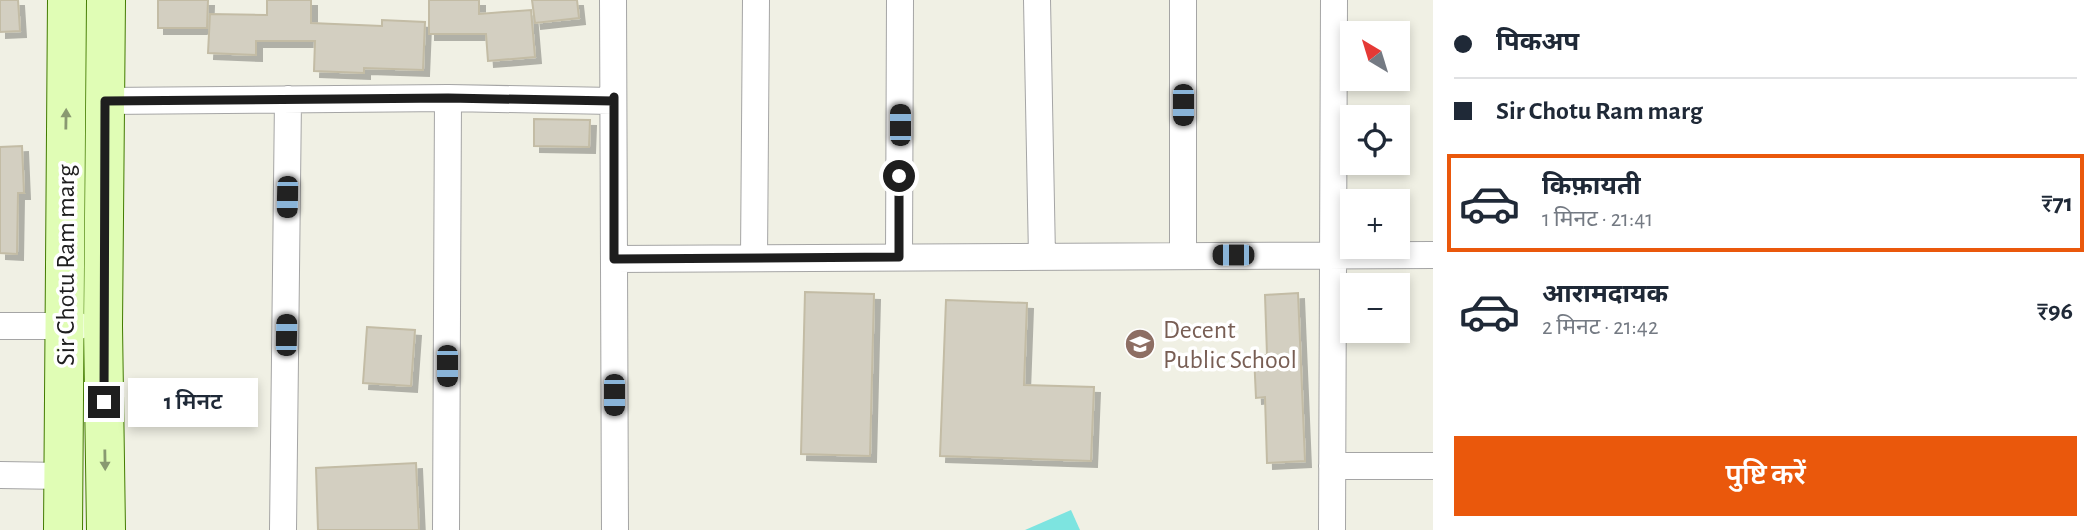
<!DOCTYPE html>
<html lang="hi">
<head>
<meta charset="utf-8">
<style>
	:root { --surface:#fff; --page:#f6f6f7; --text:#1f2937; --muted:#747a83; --line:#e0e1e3; --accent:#ea580c }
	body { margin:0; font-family:"Alegreya Sans","Noto Sans Devanagari",sans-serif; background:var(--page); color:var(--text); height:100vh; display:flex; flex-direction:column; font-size:26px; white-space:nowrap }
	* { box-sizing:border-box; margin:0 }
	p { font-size:23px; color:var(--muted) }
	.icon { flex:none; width:38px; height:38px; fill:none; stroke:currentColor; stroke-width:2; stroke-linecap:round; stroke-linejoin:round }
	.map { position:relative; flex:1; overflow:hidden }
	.sheet { display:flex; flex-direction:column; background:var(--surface); width:665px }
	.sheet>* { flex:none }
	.banner { display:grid; align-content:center; height:154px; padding:0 21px; background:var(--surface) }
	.needle { width:46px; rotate:322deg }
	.tools { position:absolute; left:1340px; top:21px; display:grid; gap:14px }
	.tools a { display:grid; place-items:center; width:70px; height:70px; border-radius:0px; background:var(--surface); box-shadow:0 4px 10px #0003; font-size:35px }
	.end { position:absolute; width:32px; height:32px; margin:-16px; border:9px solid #1e1e1e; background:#fff; box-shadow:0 0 0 4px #fff }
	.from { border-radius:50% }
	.bubble { position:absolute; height:49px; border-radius:0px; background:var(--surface); box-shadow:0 4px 10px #0003; font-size:23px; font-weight:600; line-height:49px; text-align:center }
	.car { position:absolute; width:21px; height:42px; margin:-21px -10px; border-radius:9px; box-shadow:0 0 5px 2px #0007; background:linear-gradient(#222 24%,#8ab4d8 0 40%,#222 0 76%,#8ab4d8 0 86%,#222 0) }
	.banner b { display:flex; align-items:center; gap:24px; height:66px; font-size:26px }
	.banner b+b { border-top:2px solid var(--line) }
	.banner i { width:18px; height:18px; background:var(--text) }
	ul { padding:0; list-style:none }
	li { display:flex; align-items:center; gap:21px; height:98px; margin:0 14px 10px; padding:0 7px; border:4px solid transparent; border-radius:0px }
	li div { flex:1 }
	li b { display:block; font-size:26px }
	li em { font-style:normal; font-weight:600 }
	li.on { border-color:var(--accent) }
	li>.icon { width:63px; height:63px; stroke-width:1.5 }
	.action { display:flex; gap:14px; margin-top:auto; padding:14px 21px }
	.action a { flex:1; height:80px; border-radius:0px; background:var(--accent); color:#fff; font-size:28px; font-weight:600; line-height:80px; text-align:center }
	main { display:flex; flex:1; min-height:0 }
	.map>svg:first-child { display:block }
	.pitch { fill:#7de4e0 }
	.building { fill:#d3cfc1; stroke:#c3bca5; stroke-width:2; filter:url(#shadow) }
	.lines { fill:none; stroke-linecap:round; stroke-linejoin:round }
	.street-casing { stroke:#a5a5a5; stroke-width:28 }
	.secondary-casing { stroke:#437b00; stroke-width:40 }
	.street { stroke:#fff; stroke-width:26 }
	.secondary { stroke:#e0fdb5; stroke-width:38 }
	.oneway { fill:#899971 }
	.route { stroke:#1e1e1e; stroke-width:9 }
	.labels { text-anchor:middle; stroke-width:7; stroke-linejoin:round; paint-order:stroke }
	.street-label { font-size:26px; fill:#1e1e1e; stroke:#fff }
	.education-label { font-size:26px; fill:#785e54; stroke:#fff; text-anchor:start }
</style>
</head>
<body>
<main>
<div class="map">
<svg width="1433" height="530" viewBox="0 0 1433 530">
	<defs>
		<filter id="shadow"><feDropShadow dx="6" dy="6" stdDeviation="0" flood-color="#0004"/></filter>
	</defs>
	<rect width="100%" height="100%" fill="#f0f0e4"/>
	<path class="pitch" d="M 1071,510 L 1080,530 L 1025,530 Z"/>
	<path class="building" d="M 0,0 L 18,0 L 20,31 L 0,32 Z
		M 158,0 L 208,0 L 207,28 L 158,28 Z
		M 267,0 L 311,0 L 311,23 L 382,26 L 382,20 L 425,22 L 423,70 L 364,68 L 364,73 L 314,71 L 315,41 L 256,41 L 256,55 L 208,53 L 210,14 L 267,15 Z
		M 429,0 L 479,0 L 479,14 L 531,10 L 535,57 L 488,61 L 486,34 L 429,34 Z
		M 532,0 L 577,0 L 579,18 L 535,23 Z
		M 534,119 L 590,120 L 589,147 L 534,146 Z
		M 22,146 L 24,193 L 18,193 L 17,254 L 0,253 L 0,147 Z
		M 805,292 L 874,294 L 870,456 L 801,454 Z
		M 1298,293 L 1305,461 L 1267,463 L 1265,397 L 1256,398 L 1254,355 L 1267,355 L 1265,295 Z
		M 946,300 L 1027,303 L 1024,385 L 1094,387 L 1091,461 L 940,456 Z
		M 367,327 L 415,330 L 411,386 L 363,383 Z
		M 416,463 L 419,530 L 318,530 L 316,468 Z"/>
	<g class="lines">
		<g class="street-casing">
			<path id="street" d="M 613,0 L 615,530
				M 1037,0 L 1042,256
				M 105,101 L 448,98 L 613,101 L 613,97
				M 1183,255 L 1183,0
				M 899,257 L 900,0
				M 754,258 L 756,0
				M 614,259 L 1433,255
				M 0,326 L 79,326
				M 1332,466 L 1433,466
				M 0,475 L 64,476
				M 283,530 L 288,99
				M 446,530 L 448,98
				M 1332,530 L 1334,0"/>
		</g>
		<g class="secondary-casing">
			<path id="secondary" d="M 63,530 L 67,0
				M 106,530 L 103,326 L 106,0"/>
		</g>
		<use href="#street" class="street"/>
		<use href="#secondary" class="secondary"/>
	</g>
	<defs><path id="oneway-solid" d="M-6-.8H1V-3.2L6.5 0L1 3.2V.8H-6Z" transform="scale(1.75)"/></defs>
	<g class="oneway">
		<use href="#oneway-solid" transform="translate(66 119) rotate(-89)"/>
		<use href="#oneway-solid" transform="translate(105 460) rotate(89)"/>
	</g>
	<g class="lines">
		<path class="route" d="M 104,402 L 105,101 L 448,98 L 613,101 L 614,97 L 614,259 L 899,257 L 899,176"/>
	</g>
	<defs>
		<g id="school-disc" transform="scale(1.575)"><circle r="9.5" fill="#8d6e63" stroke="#fff"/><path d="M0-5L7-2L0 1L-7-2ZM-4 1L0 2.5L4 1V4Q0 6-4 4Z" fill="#fff"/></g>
	</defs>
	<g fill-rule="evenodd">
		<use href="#school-disc" x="1140" y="344"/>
	</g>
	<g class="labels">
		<g class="street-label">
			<text transform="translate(65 265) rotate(-90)" y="9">Sir Chotu Ram marg</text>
		</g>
		<g class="education-label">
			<text x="1163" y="338">Decent<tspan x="1163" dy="30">Public School</tspan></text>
		</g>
	</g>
</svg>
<div class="tools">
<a><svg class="needle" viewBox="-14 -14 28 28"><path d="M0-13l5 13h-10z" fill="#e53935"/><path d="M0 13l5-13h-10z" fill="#747a83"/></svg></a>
<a><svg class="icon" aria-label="locate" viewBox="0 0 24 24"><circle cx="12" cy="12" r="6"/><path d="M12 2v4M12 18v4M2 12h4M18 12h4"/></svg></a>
<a>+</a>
<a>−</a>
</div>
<i class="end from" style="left:899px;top:176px"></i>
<i class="end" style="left:104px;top:402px"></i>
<div class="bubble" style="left:128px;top:378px;width:130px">1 मिनट</div>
<i class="car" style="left:1183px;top:105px;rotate:180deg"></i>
<i class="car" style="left:900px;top:125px;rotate:0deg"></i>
<i class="car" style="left:287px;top:197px;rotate:181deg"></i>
<i class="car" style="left:1233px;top:255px;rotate:270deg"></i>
<i class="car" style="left:286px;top:335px;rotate:1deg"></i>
<i class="car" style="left:447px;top:366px;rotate:180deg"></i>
<i class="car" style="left:614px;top:395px;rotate:180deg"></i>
</div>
<section class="sheet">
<div class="banner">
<b><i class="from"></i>पिकअप</b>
<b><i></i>Sir Chotu Ram marg</b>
</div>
<ul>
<li class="on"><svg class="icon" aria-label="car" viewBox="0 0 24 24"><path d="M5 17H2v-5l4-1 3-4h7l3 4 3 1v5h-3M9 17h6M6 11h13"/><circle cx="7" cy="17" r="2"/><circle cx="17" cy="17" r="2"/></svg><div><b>किफ़ायती</b><p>1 मिनट · 21:41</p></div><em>₹71</em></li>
<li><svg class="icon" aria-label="car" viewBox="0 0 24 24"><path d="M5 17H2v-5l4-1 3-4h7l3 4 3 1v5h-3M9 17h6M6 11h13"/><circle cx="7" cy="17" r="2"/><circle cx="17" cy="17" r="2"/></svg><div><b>आरामदायक</b><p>2 मिनट · 21:42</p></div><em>₹96</em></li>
</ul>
<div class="action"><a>पुष्टि करें</a></div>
</section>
</main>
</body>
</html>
